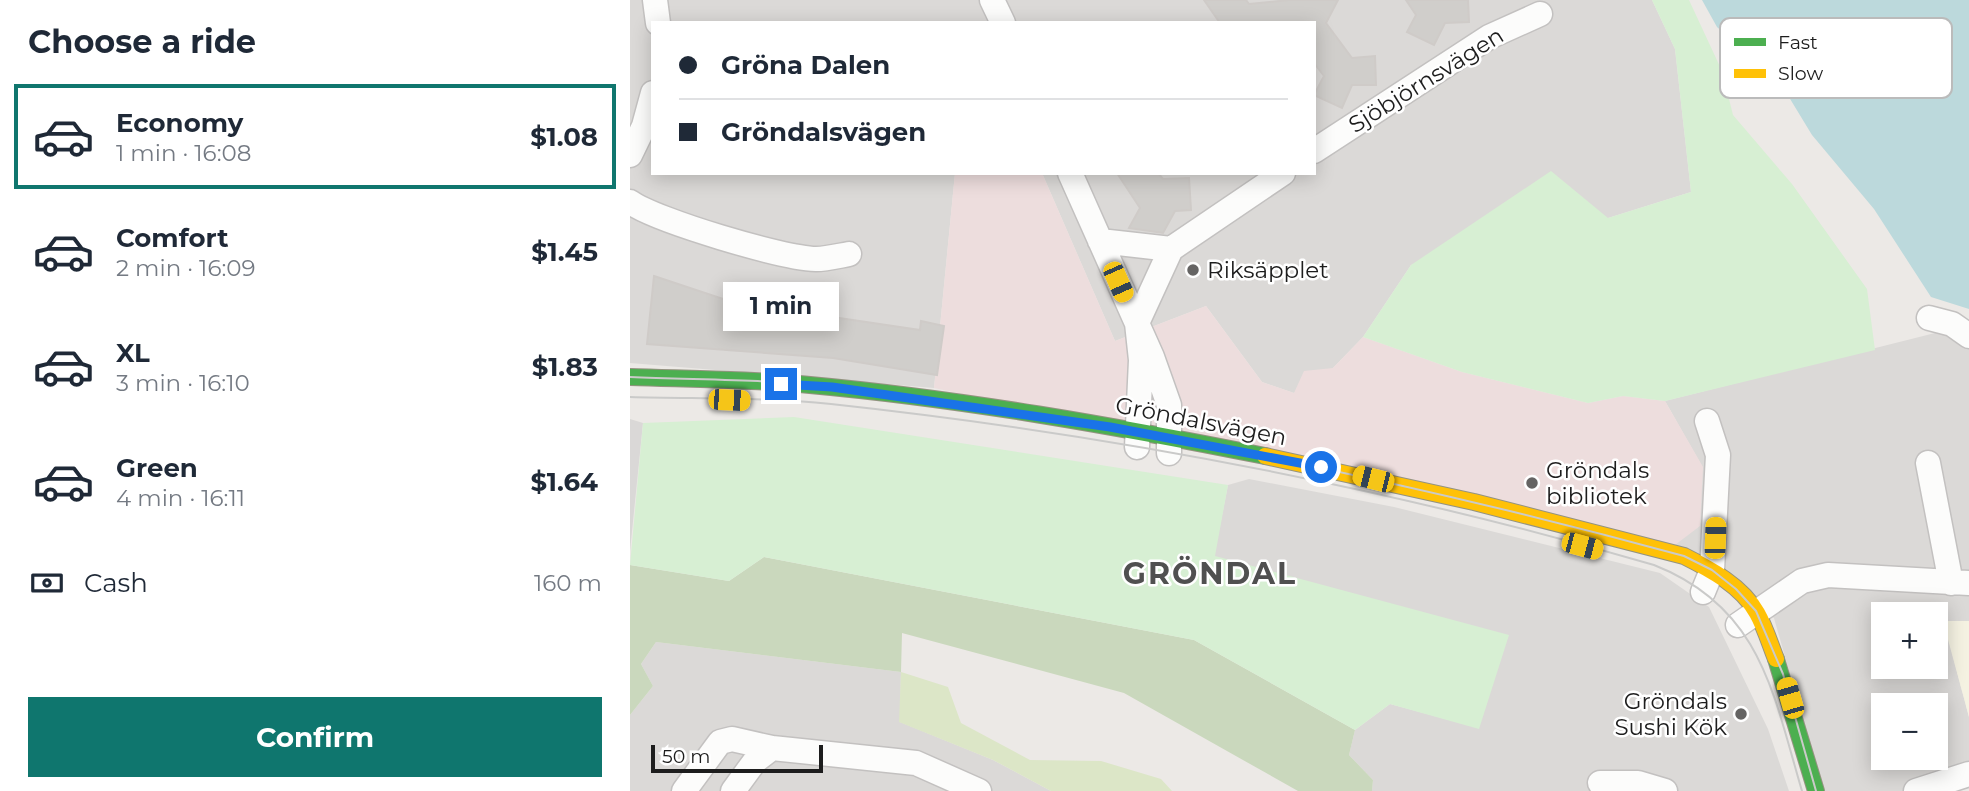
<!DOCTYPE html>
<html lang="en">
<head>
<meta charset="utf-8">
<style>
	:root { --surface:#fff; --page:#f2f2f3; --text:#1f2937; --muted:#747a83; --line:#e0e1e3; --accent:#0f766e }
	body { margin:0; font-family:Montserrat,sans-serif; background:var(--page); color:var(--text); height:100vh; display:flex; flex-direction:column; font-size:26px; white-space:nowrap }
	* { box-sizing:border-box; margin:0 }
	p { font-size:23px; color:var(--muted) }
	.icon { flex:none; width:38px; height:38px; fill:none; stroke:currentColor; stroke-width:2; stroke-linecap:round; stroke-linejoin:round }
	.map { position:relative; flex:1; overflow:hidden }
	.details { display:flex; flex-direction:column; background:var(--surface); width:630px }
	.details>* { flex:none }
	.banner { position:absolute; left:21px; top:21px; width:665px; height:154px; border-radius:0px; box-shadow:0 4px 18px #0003; display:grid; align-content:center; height:154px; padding:0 28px; background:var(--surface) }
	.fabs { position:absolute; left:1241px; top:602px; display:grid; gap:14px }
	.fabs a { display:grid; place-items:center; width:77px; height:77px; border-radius:0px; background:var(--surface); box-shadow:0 4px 18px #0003; font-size:35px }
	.scale { position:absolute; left:21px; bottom:18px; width:172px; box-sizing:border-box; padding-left:7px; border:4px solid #1d1d1d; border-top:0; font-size:19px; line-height:24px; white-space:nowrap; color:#1d1d1d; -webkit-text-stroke:5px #fff; paint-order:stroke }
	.end { position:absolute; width:32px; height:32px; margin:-16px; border:9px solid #1a73e8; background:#fff; box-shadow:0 0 0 4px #fff }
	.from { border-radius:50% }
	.bubble { position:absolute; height:49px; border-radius:0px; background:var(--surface); box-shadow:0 4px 18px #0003; font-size:23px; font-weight:700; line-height:49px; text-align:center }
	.car { position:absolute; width:21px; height:42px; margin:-21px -10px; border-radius:9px; box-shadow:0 0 5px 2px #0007; background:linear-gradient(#f5c518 24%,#345 0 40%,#f5c518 0 76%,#345 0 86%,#f5c518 0) }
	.banner b { display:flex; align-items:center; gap:24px; height:66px; font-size:26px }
	.banner b+b { border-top:2px solid var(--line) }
	.banner i { width:18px; height:18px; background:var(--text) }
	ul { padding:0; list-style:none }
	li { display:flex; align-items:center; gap:21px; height:105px; margin:0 14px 10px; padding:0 14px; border:4px solid transparent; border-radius:0px }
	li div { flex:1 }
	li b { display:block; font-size:26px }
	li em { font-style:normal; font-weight:700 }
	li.on { border-color:var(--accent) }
	li>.icon { width:63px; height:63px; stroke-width:1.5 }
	h2 { padding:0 28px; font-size:32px; line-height:84px }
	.pay { display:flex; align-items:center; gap:18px; height:77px; padding:0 28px; font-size:26px }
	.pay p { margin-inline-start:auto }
	.button { display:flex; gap:14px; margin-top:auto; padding:14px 28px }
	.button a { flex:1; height:80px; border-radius:0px; background:var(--accent); color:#fff; font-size:28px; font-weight:700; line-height:80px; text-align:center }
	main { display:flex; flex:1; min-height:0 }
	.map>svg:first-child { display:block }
	.residential { fill:#dbd9d7; fill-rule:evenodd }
	.commercial { fill:#eddddd }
	.education { fill:#f5f2e2 }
	.religious { fill:#dad8d7 }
	.grass { fill:#dce6c7 }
	.forest { fill:#cad8bd }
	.park { fill:#d7efd3 }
	.water { fill:#bcd9dc }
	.building { fill:#d0cecb; stroke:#cfcbc8; stroke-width:2 }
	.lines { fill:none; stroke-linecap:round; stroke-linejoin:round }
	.street-casing { stroke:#c3c1c0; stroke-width:27 }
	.fast-casing { stroke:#949380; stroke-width:18 }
	.slow-casing { stroke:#949380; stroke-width:18 }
	.street { stroke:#fcfcfb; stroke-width:24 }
	.fast { stroke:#4caf50; stroke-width:16 }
	.slow { stroke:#ffc107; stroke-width:16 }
	.tram { stroke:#cacac9; stroke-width:2 }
	.route { stroke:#1a73e8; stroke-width:9 }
	.poi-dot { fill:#656463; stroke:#fff; stroke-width:2.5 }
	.labels { text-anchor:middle; stroke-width:5; stroke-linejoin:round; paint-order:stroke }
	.street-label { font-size:23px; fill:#1d1d1d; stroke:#fff }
	.poi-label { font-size:23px; fill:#1d1d1d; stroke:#fff; text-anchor:start }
	.district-label { font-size:30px; font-weight:bold; letter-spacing:2px; fill:#505050; stroke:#fff }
	.key { fill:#fff; stroke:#bbb; stroke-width:2 }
	.key-label { font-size:19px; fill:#1d1d1d }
</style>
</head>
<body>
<main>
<section class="details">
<h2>Choose a ride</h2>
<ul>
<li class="on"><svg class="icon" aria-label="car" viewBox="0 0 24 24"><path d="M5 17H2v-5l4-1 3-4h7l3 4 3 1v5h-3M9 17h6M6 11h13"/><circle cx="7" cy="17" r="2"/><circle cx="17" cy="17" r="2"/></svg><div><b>Economy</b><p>1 min · 16:08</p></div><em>$1.08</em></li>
<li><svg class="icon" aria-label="car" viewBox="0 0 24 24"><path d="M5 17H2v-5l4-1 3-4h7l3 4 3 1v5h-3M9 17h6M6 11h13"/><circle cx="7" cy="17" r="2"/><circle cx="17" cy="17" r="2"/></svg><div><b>Comfort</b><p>2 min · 16:09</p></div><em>$1.45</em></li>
<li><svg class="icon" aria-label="car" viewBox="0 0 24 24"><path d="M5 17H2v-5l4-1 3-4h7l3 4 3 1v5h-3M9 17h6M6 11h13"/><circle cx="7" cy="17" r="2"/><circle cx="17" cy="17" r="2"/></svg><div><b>XL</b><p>3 min · 16:10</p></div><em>$1.83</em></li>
<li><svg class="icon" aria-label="car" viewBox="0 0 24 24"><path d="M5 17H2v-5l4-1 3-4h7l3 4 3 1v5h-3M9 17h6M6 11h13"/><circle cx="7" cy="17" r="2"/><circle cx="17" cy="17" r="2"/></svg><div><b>Green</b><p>4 min · 16:11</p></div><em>$1.64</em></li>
</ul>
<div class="pay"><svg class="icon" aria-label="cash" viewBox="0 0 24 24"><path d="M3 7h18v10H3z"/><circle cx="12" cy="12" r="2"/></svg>Cash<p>160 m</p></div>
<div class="button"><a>Confirm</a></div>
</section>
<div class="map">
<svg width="1339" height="791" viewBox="0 0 1339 791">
	<rect width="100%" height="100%" fill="#ece9e6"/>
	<path class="residential" d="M 0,0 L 1022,0 L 1045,49 L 1061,192 L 978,218 L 781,265 L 733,337 L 703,368 L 664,393 L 632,382 L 576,306 L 485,341 L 412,173 L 684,173 L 684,23 L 23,23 L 23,173 L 325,173 L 304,388 L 0,363 Z
		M 1321,329 L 1339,343 L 1339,621 L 1314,622 L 1339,717 L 1339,766 L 1329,791 L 1193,791 L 1144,618 L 1045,545 L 1073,468 L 1035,401 ZM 1253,614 L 1306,614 L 1306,667 L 1253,667 ZM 1253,705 L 1306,705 L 1306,758 L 1253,758 Z
		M 619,479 L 764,507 L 1030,573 L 1079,607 L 1138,729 L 1159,791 L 742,791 L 743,780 L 719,755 L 725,730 L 760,704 L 849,728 L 584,556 L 598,485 Z
		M 26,642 L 271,672 L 270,722 L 363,760 L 421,791 L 0,791 L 0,715 L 23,686 L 11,664 Z"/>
	<path class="commercial" d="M 325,173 L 412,173 L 485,341 L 576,306 L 632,382 L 664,393 L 674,371 L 703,368 L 733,337 L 832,372 L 958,403 L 993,396 L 1035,401 L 1073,467 L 1070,526 L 1045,545 L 304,388 Z"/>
	<path class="education" d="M 1313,621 L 1339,621 L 1339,717 L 1323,658 Z"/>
	<path class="religious" d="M 0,419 L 13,423 L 0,551 Z"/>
	<path class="grass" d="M 271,672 L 318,687 L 331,723 L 400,760 L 471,761 L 531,779 L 542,791 L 421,791 L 363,760 L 269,722 Z"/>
	<path class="forest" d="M 134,557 L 564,640 L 725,730 L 719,755 L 743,780 L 742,791 L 668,791 L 494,693 L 272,633 L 271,672 L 26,642 L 11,664 L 23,686 L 0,715 L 0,565 L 99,581 Z"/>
	<path class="park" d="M 1022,0 L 1059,0 L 1092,71 L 1103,115 L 1162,184 L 1237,289 L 1245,350 L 1035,401 L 993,396 L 958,403 L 832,372 L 733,337 L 781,265 L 921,171 L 978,218 L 1061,192 L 1045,49 Z
		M 164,417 L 598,485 L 585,556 L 879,635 L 849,729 L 760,704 L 725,730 L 564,640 L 134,557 L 99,581 L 0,565 L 13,423 Z"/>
	<path class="water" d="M 1072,0 L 1339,0 L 1339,309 L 1301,297 L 1244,209 L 1182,135 L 1151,84 L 1087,27 Z"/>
	<path class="building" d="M 574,0 L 616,0 L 619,4 L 659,0 L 708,0 L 696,23 L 722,58 L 745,56 L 746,85 L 722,85 L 712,108 L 684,95 L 694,76 L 684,63 L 684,23 L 590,23 Z
		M 776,0 L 838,0 L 839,22 L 815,23 L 804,45 L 777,32 L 786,15 Z
		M 487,173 L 528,173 L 533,179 L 559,178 L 561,210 L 545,211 L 533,233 L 499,228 L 510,208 Z
		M 24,276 L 102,302 L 290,330 L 291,321 L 314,326 L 307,375 L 203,358 L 17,344 Z"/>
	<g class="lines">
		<g class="street-casing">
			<path id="street" d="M 25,0 L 28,23
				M 362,0 L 373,23
				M 684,151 L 859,37 L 910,14
				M 0,155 L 14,126 L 23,93
				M 440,173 L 522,357 L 539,405 L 539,453
				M 0,202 C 27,221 152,258 186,259 C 197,259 208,256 219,254
				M 470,241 L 541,249
				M 1299,318 L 1322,324 L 1339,336
				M 507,447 L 511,360 L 507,323 L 541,249 L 653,173
				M 1298,463 L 1321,583
				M 1073,592 L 1082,570 L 1088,455 L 1077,421
				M 1108,625 L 1172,581 L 1198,575 L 1339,583
				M 970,783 L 1008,783 L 1035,791
				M 54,791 L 90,742 L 102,739 L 142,748 L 286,763 L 349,791
				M 103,791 L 125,761 L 142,748
				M 1286,791 L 1339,774"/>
		</g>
		<g class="fast-casing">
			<path id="fast" d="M 0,377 C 60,379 120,379 180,385 C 333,399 485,426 635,456
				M 1146,659 L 1186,791"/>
		</g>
		<g class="slow-casing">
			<path id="slow" d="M 635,456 L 844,502 L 1054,556 C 1080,569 1112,586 1127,613 C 1135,627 1140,644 1146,659"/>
		</g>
		<use href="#street" class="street"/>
		<use href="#fast" class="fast"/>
		<use href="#slow" class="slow"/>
		<path class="tram" d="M 0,377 C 68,380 137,379 204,387 C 491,421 775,480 1054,556 L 1082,570 L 1106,589 L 1126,611 L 1153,674 L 1186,791
			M 0,397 C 66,399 135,397 201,404 C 478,434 756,487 1024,565 C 1131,607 1143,693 1172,791"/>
	</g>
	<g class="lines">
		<path class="route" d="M 151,384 L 202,387 L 480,427 L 691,467"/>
	</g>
	<g class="poi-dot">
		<circle cx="563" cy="270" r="7"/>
		<circle cx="902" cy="483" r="7"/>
		<circle cx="1111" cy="714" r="7"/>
	</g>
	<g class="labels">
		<g class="street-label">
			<text transform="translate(796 80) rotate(-32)" y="8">Sjöbjörnsvägen</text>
			<text transform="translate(571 421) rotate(11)" y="8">Gröndalsvägen</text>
		</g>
		<g class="poi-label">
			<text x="577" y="278">Riksäpplet</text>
			<text x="916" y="478">Gröndals<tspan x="916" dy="26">bibliotek</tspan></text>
			<text x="1097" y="709" text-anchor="end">Gröndals<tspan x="1097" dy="26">Sushi Kök</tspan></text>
		</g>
		<g class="district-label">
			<text x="580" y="584">GRÖNDAL</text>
		</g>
	</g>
	<rect x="1090" y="18" width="232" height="80" rx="10" class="key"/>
	<rect x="1104" y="38" width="32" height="8" fill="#4caf50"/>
	<rect x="1104" y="69" width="32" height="9" fill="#ffc107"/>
	<g class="key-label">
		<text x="1148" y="49">Fast</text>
		<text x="1148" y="80">Slow</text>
	</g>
</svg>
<div class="fabs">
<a>+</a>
<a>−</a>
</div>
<div class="scale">50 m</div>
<i class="end from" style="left:691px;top:467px"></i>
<i class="end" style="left:151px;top:384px"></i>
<div class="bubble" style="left:93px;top:282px;width:116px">1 min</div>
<i class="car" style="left:488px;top:282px;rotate:156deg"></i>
<i class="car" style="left:99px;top:400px;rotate:92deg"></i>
<i class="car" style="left:743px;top:479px;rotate:284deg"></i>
<i class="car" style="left:1085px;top:538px;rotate:2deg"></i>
<i class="car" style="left:952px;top:546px;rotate:105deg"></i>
<i class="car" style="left:1160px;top:698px;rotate:344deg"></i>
<div class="banner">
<b><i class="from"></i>Gröna Dalen</b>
<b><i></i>Gröndalsvägen</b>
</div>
</div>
</main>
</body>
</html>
